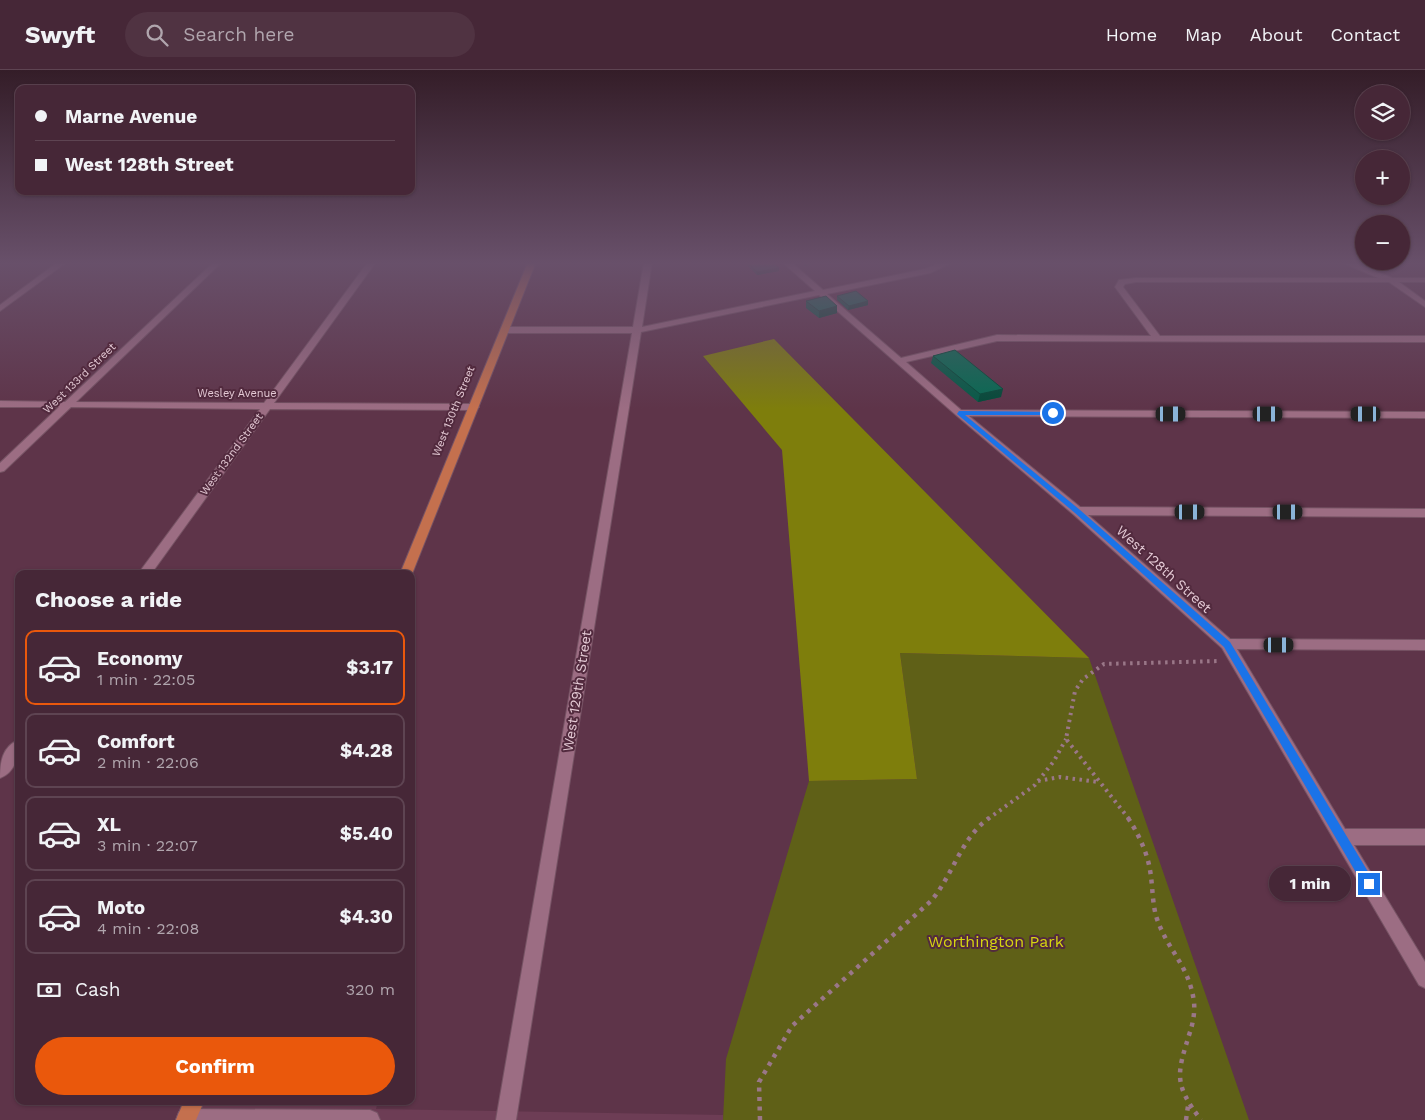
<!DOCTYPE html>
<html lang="en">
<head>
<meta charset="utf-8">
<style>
	:root { --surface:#462737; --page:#503342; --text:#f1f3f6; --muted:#b0a5ad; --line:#5e4452; --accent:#ea580c }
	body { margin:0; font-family:"Work Sans",sans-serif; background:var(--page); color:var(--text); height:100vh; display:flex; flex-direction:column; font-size:19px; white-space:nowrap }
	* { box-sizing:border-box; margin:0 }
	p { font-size:16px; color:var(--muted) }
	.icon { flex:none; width:28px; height:28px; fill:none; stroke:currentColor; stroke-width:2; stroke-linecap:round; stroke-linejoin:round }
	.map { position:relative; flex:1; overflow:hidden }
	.sheet { position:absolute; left:15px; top:500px; width:400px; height:535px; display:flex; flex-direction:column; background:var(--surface); border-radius:10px; box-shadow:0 1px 4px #0004,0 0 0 1px var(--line) }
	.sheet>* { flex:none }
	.hud { position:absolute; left:15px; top:15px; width:400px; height:110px; border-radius:10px; box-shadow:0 1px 4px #0004,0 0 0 1px var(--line); display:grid; align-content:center; height:110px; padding:0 20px; background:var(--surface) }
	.fabs { position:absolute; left:1355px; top:15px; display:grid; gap:10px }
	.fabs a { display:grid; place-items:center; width:55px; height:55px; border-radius:50%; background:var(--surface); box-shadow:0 1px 4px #0004,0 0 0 1px var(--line); font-size:25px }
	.end { position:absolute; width:22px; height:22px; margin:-11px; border:6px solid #1a73e8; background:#fff; box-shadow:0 0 0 2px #fff }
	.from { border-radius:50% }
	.bubble { position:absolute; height:35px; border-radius:18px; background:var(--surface); box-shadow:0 1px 4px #0004,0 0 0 1px var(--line); font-size:16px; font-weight:700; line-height:35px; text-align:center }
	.car { position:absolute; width:15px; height:30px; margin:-15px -8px; border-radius:6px; box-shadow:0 0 4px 1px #0007; background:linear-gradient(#222 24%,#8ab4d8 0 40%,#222 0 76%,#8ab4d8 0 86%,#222 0) }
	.hud b { display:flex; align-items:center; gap:18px; height:48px; font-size:19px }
	.hud b+b { border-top:1px solid var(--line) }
	.hud i { width:12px; height:12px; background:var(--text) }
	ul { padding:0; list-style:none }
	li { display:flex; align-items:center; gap:15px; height:75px; margin:0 10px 8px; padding:0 10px; border:2px solid var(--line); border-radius:10px }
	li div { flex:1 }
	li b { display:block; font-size:19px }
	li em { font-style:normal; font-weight:700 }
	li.current { border-color:var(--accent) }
	li>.icon { width:45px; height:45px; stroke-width:1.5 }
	h2 { padding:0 20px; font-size:22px; line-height:60px }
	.pay { display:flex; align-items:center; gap:12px; height:55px; padding:0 20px; font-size:19px }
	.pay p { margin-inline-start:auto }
	.primary-button { display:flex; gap:10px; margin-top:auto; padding:10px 20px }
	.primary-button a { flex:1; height:58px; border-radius:30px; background:var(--accent); color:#fff; font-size:20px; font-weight:700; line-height:58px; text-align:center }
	header { display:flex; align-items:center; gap:30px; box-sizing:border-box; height:70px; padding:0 25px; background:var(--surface); border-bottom:1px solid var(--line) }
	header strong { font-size:24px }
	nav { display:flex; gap:28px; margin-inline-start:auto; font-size:18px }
	.search { width:350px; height:45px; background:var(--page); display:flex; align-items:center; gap:12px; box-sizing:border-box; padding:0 18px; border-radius:28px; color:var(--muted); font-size:19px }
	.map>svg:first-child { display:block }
	.built { fill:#6d3d55 }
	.green { fill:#5f6017 }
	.forest { fill:#7e7e0c }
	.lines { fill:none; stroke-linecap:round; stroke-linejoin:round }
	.minor-casing { stroke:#765364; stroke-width:2 }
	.major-casing { stroke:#765364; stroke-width:2 }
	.path-far1 { stroke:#9a7788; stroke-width:4; stroke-dasharray:2.5 4.5; stroke-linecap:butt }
	.path { stroke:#9a7788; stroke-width:4.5; stroke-dasharray:4 5.5; stroke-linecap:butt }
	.minor { fill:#9c6d83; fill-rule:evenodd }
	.major { fill:#c4704e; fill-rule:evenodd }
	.wall { fill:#055b47 }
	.shaded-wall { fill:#044a39 }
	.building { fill:#066a52; stroke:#044a39 }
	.route { fill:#1a73e8 }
	.labels { text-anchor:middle; stroke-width:4; stroke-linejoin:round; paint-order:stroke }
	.far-street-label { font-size:11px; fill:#e4cad5; stroke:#522a3e }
	.street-label { font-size:14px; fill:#e4cad5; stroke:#522a3e }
	.near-park-label { font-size:16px; fill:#d6d610; stroke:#522a3e }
</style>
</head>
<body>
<header>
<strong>Swyft</strong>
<div class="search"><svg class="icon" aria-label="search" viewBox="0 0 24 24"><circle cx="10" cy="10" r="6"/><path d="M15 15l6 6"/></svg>Search here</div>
<nav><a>Home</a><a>Map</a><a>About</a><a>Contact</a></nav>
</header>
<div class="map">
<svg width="1425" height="1050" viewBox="0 0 1425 1050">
	<rect width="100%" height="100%" fill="#5e3449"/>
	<path class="built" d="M 203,1031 L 378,1031 L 376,1039 L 723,1045 L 723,1050 L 195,1050 Z"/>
	<path class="green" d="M 900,583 L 1089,588 L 1249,1050 L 723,1050 L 726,989 L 809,711 L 917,709 Z"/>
	<path class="forest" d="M 774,269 L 1089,588 L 900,583 L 917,709 L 809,711 L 782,380 L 703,286 Z"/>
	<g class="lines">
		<g class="minor-casing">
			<path id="minor" d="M 58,192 L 67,192 L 0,241 L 0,235 Z
				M 214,192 L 222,192 L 76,332 L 264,333 L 368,192 L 376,192 L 274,333 L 474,334 L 479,337 L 474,340 L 270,339 L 151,504 L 138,504 L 260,339 L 71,337 L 4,401 L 0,402 L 0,393 L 59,337 L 0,337 L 0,331 L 65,332 Z
				M 644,192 L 652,192 L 642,257 L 815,221 L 782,192 L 791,192 L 823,220 L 925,199 L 942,192 L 953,192 L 930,203 L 827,224 L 901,288 L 997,265 L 1151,266 L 1115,217 L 1119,210 L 1136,208 L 1378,208 L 1341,192 L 1352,192 L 1392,208 L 1425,208 L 1425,212 L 1399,212 L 1425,231 L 1425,237 L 1389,212 L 1136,212 L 1125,214 L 1123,217 L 1160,266 L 1425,266 L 1425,272 L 997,271 L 906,292 L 961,340 L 1425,342 L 1425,348 L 969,346 L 1080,437 L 1425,439 L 1425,447 L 1088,445 L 1230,569 L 1425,570 L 1425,580 L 1237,579 L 1345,759 L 1425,759 L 1425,775 L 1354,775 L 1425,892 L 1425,918 L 1419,915 L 1222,578 L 1073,444 L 956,345 L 819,225 L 641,262 L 516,1050 L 496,1050 L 632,263 L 505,263 L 501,260 L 505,257 L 633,257 Z
				M 19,670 C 19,685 16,702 0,708 C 0,693 2,676 19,670 Z
				M 186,1039 L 370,1040 L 377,1043 L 380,1050 L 176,1050 L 179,1042 Z"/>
		</g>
		<g class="major-casing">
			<path id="major" d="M 528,192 L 536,192 L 412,504 L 400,504 Z
				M 184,1031 L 204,1031 L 196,1050 L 176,1050 Z"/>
		</g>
		<path class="path-far1" d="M 1038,711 L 1060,707 L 1098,712
			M 988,749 L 1035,715 L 1054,691 L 1066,669
			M 1129,749 L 1066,669 L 1075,621 L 1083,609 L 1104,594 L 1220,591"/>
		<path class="path" d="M 1128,748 C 1138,763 1147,782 1150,800 C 1153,817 1152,834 1157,849 C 1168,881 1189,895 1194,932 C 1195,942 1193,953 1190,962 C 1177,1004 1173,1013 1201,1050
			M 760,1050 L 759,1012 L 792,956 L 931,831 C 953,805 961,768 989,748
			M 1186,1050 L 1188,1036"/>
		<use href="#minor" class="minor"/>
		<use href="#major" class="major"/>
	</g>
	<path class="wall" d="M 744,192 L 773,192 L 779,201 L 757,205 Z
		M 801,192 L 821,192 L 805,196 Z
		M 837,226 L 868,231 L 868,235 L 848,240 L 837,230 Z
		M 806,231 L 837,236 L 837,243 L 819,248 L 806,238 Z
		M 933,286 L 1001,327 L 978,332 L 931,293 Z"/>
	<path class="shaded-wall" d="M 805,192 L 821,192 L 805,196 Z
		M 779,198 L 779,201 L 757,205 L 757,202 Z
		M 868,231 L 868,235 L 848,240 L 849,236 Z
		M 837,236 L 837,243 L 819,248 L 819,241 Z
		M 1003,319 L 1001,327 L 978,332 L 980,324 Z"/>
	<path class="building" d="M 747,192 L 773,192 L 779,198 L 757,202 Z
		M 856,221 L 868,231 L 849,236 L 837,226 Z
		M 826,226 L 837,236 L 819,241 L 806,231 Z
		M 955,280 L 1003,319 L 980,324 L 933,286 Z"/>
	<linearGradient id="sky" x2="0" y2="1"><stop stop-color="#341d28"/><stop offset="0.57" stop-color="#68506a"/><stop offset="1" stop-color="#68506a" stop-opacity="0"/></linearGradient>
	<rect width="1425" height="339" fill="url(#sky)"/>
	<path class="route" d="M 959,341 L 1055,342 L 1053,345 L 965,345 L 1080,440 L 1230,572 L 1373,810 L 1373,818 L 1365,818 L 1224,577 L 1075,443 L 957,344 Z"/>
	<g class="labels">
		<g class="far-street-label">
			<text transform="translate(79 308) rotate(-44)" y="4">West 133rd Street</text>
			<text x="237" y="327">Wesley Avenue</text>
			<text transform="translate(453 341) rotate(-68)" y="4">West 130th Street</text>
			<text transform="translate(231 384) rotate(-54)" y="4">West 132nd Street</text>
		</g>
		<g class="street-label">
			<text transform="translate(1164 499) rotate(42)" y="5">West 128th Street</text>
			<text transform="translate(577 621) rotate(-81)" y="5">West 129th Street</text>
		</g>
		<g class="near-park-label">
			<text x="996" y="877">Worthington Park</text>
		</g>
	</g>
</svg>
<div class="fabs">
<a><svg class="icon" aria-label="layers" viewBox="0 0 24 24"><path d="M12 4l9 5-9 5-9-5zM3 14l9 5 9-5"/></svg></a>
<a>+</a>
<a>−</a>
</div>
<i class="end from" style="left:1053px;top:343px"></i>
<i class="end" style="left:1369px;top:814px"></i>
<div class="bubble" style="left:1269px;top:796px;width:82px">1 min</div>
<i class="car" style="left:1171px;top:344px;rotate:90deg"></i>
<i class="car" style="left:1268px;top:344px;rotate:90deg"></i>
<i class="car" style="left:1366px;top:344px;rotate:270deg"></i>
<i class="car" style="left:1190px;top:442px;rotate:90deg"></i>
<i class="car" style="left:1288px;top:442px;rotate:90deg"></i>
<i class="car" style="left:1279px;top:575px;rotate:90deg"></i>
<div class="hud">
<b><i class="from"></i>Marne Avenue</b>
<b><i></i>West 128th Street</b>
</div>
<section class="sheet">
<h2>Choose a ride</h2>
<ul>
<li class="current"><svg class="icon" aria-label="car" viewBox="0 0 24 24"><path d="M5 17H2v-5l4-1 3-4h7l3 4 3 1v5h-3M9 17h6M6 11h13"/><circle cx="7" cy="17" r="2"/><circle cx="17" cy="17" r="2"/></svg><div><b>Economy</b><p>1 min · 22:05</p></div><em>$3.17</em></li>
<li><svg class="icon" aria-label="car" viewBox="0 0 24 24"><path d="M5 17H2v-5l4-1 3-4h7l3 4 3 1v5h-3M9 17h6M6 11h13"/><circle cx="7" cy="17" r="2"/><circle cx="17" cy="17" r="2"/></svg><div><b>Comfort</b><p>2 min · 22:06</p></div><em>$4.28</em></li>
<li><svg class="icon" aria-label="car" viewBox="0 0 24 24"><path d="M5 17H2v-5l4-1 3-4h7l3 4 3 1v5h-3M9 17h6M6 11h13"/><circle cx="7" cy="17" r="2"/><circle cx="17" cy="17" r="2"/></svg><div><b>XL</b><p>3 min · 22:07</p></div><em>$5.40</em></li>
<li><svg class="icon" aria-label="car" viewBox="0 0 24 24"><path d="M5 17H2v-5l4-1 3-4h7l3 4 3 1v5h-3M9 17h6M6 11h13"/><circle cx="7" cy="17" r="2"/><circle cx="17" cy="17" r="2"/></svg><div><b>Moto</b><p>4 min · 22:08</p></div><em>$4.30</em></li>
</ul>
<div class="pay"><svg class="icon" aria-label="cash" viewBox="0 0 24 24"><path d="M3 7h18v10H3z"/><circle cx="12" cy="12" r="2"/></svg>Cash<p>320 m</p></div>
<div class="primary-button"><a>Confirm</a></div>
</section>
</div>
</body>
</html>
